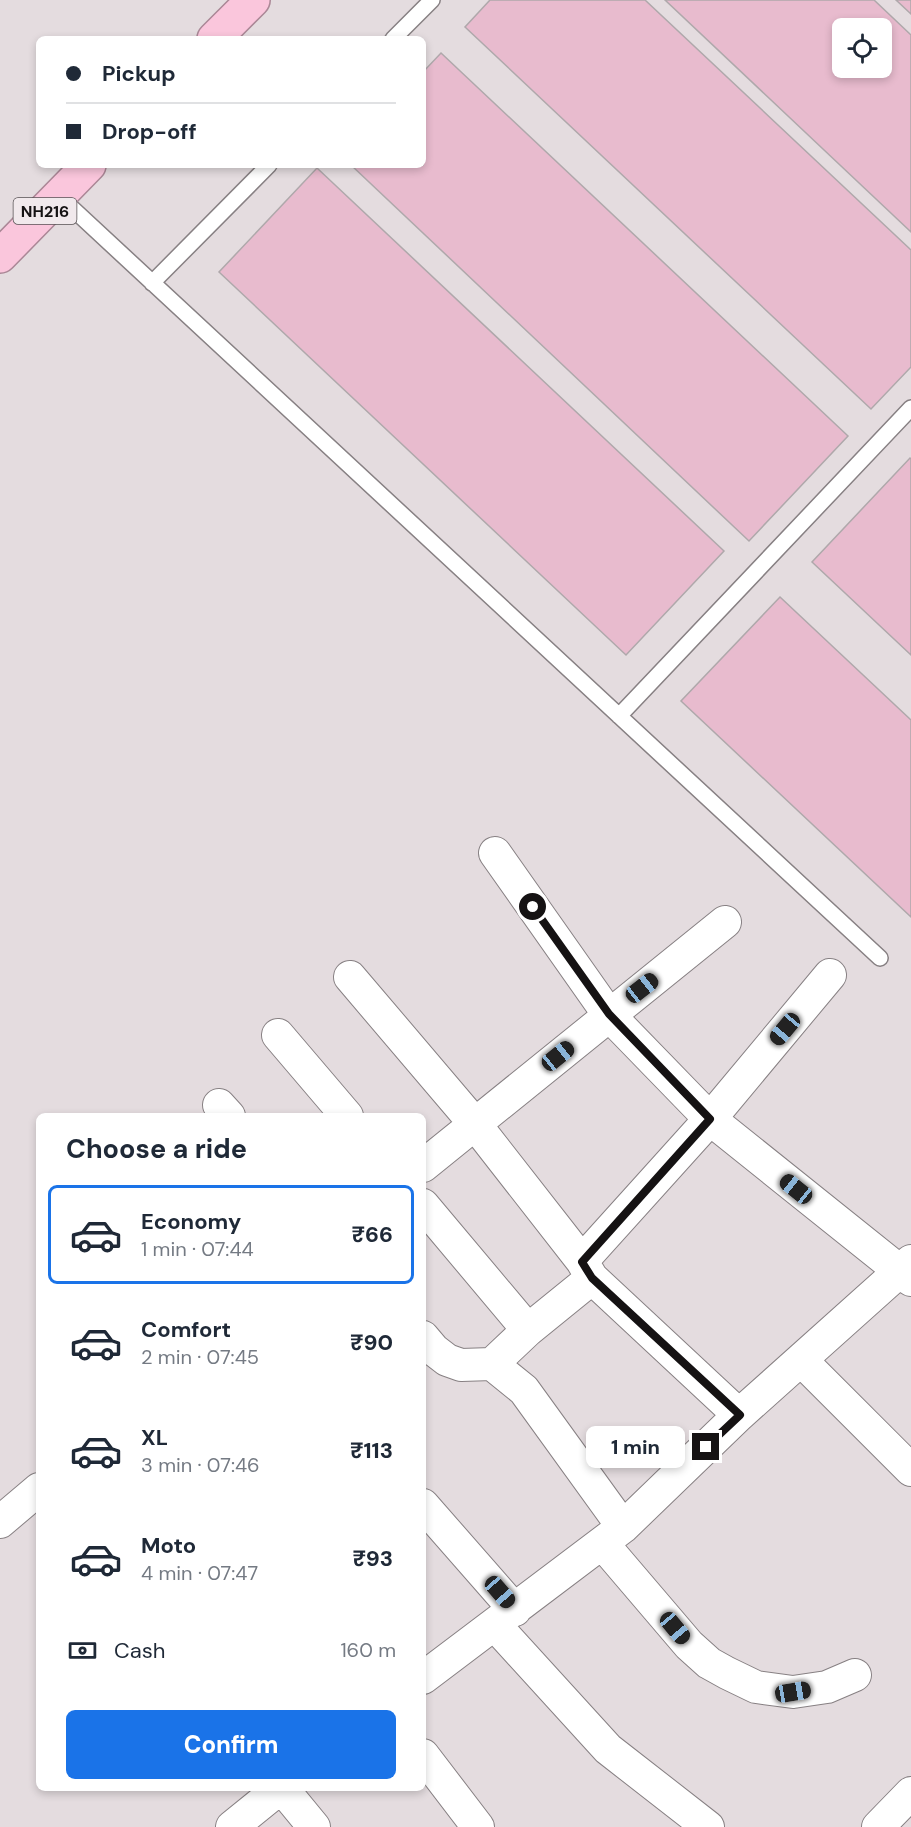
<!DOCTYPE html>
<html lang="en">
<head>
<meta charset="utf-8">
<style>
	:root { --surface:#fff; --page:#f2f2f3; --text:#1f2937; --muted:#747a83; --line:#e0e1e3; --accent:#1a73e8 }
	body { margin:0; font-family:"DM Sans",sans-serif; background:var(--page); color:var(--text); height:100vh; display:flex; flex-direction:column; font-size:22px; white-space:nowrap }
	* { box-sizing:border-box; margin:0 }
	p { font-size:20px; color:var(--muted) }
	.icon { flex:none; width:33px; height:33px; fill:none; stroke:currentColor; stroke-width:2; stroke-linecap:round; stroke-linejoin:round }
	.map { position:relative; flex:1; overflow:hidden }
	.details { position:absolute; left:36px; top:1113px; width:390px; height:678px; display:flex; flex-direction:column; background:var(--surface); border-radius:9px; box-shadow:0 3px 9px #0003 }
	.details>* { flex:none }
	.banner { position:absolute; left:36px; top:36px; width:390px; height:132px; border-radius:9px; box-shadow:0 3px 9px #0003; display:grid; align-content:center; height:132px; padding:0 30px; background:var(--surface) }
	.controls { position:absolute; left:832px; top:18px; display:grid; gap:12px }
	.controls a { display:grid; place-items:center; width:60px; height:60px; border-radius:9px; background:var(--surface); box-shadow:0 3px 9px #0003; font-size:30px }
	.end { position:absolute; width:27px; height:27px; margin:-14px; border:8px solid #151213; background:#fff; box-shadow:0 0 0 3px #fff }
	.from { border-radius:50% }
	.bubble { position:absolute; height:42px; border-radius:9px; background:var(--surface); box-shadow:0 3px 9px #0003; font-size:20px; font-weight:800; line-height:42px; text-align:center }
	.car { position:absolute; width:18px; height:36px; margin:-18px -9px; border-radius:8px; box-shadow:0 0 4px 2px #0007; background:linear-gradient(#222 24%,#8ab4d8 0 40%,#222 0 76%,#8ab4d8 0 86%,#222 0) }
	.banner b { display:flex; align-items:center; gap:21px; height:57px; font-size:22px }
	.banner b+b { border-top:2px solid var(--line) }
	.banner i { width:15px; height:15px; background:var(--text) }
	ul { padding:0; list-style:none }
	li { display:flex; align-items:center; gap:18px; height:99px; margin:0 12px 9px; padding:0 18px; border:3px solid transparent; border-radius:9px }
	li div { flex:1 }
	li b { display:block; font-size:22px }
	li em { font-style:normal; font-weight:800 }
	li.on { border-color:var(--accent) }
	li>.icon { width:54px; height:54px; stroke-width:1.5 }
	h2 { padding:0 30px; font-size:27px; line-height:72px }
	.pay { display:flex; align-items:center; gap:15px; height:66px; padding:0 30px; font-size:22px }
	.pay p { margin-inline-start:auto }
	.button { display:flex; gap:12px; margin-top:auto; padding:12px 30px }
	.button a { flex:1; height:69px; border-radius:9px; background:var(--accent); color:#fff; font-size:24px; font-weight:800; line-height:69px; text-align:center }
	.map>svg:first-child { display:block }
	.building { fill:#e8bbce; stroke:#afa8ab; stroke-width:1.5; fill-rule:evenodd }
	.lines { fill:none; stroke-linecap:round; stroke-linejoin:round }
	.lane-casing { stroke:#878083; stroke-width:18 }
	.street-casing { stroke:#878083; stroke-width:34 }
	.highway-casing { stroke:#aa8796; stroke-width:36 }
	.lane { stroke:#fff; stroke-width:15 }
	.street { stroke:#fff; stroke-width:32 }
	.highway { stroke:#fac6dc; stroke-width:33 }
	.route { stroke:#151213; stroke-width:8 }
	.labels { text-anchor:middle; stroke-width:5; stroke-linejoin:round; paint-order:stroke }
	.shield { fill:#f1e9ec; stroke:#575254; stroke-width:1.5 }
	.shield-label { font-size:16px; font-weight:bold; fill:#151213 }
</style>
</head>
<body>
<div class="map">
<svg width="911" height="1827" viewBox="0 0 911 1827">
	<rect width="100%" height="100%" fill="#e4dcdf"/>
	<path class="building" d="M 490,0 L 645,0 L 911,250 L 911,367 L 871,409 L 465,27 Z
		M 665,0 L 874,0 L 911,35 L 911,232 ZM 843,28 L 882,28 L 882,68 L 843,68 Z
		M 896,0 L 911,0 L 911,14 Z
		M 441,53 L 848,436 L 749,541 L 351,165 L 423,165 L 423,72 Z
		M 317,168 L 724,551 L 626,655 L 219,272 Z
		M 910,458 L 911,459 L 911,655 L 812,562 Z
		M 780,597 L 911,720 L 911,917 L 681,701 Z"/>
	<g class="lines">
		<g class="lane-casing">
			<path id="lane" d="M 393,39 L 432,0
				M 59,196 L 880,958
				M 152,283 L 269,165
				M 619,716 L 911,408"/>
		</g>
		<g class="street-casing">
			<path id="street" d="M 495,853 L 609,1015 L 710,1119 L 911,1280
				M 350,977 L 475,1124 L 582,1261 L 592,1278 L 739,1415
				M 278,1035 L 347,1116
				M 219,1105 L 229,1116
				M 423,1166 L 725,922
				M 423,1205 L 528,1330
				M 582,1261 L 710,1119 L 830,975
				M 423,1337 L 434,1350 L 447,1360 L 461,1365 L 492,1364 L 524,1390 L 623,1527
				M 801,1360 L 911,1470
				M 492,1364 L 528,1330 L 592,1278
				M 423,1505 L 515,1610
				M 0,1522 L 39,1489
				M 602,1543 L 689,1645 L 709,1663 L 727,1673 L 756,1687 L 793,1692 L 827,1687 L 855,1675
				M 495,1625 L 608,1749 L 708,1827
				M 423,1678 L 623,1527 L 739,1415 L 911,1261
				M 423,1755 L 478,1827
				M 282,1788 L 314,1827
				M 232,1827 L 280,1788
				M 878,1827 L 911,1793"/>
		</g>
		<g class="highway-casing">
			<path id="highway" d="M 214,39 L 253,0
				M 0,256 L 89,165"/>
		</g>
		<use href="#lane" class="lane"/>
		<use href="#street" class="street"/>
		<use href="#highway" class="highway"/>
	</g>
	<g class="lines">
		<path class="route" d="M 533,907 L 609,1014 L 710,1119 L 582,1262 L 592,1278 L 740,1415 L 706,1447"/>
	</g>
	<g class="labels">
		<rect class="shield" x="13.5" y="198" width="63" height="26" rx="4.5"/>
		<g class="shield-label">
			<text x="45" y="217">NH216</text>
		</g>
	</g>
</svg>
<div class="controls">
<a><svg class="icon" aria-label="locate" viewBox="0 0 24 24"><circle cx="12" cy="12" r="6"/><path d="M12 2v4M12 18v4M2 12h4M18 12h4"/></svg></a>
</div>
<i class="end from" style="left:533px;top:907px"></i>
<i class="end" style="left:706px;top:1447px"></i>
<div class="bubble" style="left:586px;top:1426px;width:99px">1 min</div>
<i class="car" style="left:642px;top:988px;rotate:52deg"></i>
<i class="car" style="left:785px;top:1029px;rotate:220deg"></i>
<i class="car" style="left:558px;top:1056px;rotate:51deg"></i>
<i class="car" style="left:796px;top:1189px;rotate:309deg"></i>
<i class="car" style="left:500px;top:1592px;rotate:139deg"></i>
<i class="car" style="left:675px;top:1628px;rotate:140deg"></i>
<i class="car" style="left:793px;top:1692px;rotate:81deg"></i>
<div class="banner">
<b><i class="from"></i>Pickup</b>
<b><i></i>Drop-off</b>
</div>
<section class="details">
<h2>Choose a ride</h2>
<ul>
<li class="on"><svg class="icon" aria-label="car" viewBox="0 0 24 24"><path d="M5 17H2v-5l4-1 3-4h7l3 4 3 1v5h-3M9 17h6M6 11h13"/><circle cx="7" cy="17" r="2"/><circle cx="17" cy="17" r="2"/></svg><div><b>Economy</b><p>1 min · 07:44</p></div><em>₹66</em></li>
<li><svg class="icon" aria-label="car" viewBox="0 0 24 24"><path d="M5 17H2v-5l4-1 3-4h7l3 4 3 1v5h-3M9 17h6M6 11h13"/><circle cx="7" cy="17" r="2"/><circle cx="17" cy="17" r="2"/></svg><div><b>Comfort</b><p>2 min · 07:45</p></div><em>₹90</em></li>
<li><svg class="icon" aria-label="car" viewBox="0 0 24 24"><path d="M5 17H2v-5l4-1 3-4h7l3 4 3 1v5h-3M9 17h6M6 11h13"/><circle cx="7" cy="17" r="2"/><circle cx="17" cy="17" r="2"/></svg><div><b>XL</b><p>3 min · 07:46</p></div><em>₹113</em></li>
<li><svg class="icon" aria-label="car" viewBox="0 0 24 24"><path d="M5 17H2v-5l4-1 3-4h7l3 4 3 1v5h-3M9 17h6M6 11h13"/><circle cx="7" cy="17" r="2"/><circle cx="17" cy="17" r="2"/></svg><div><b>Moto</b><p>4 min · 07:47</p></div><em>₹93</em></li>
</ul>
<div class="pay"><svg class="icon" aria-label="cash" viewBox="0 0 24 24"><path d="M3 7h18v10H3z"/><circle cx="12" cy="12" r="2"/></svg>Cash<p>160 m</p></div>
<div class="button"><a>Confirm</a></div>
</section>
</div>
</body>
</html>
